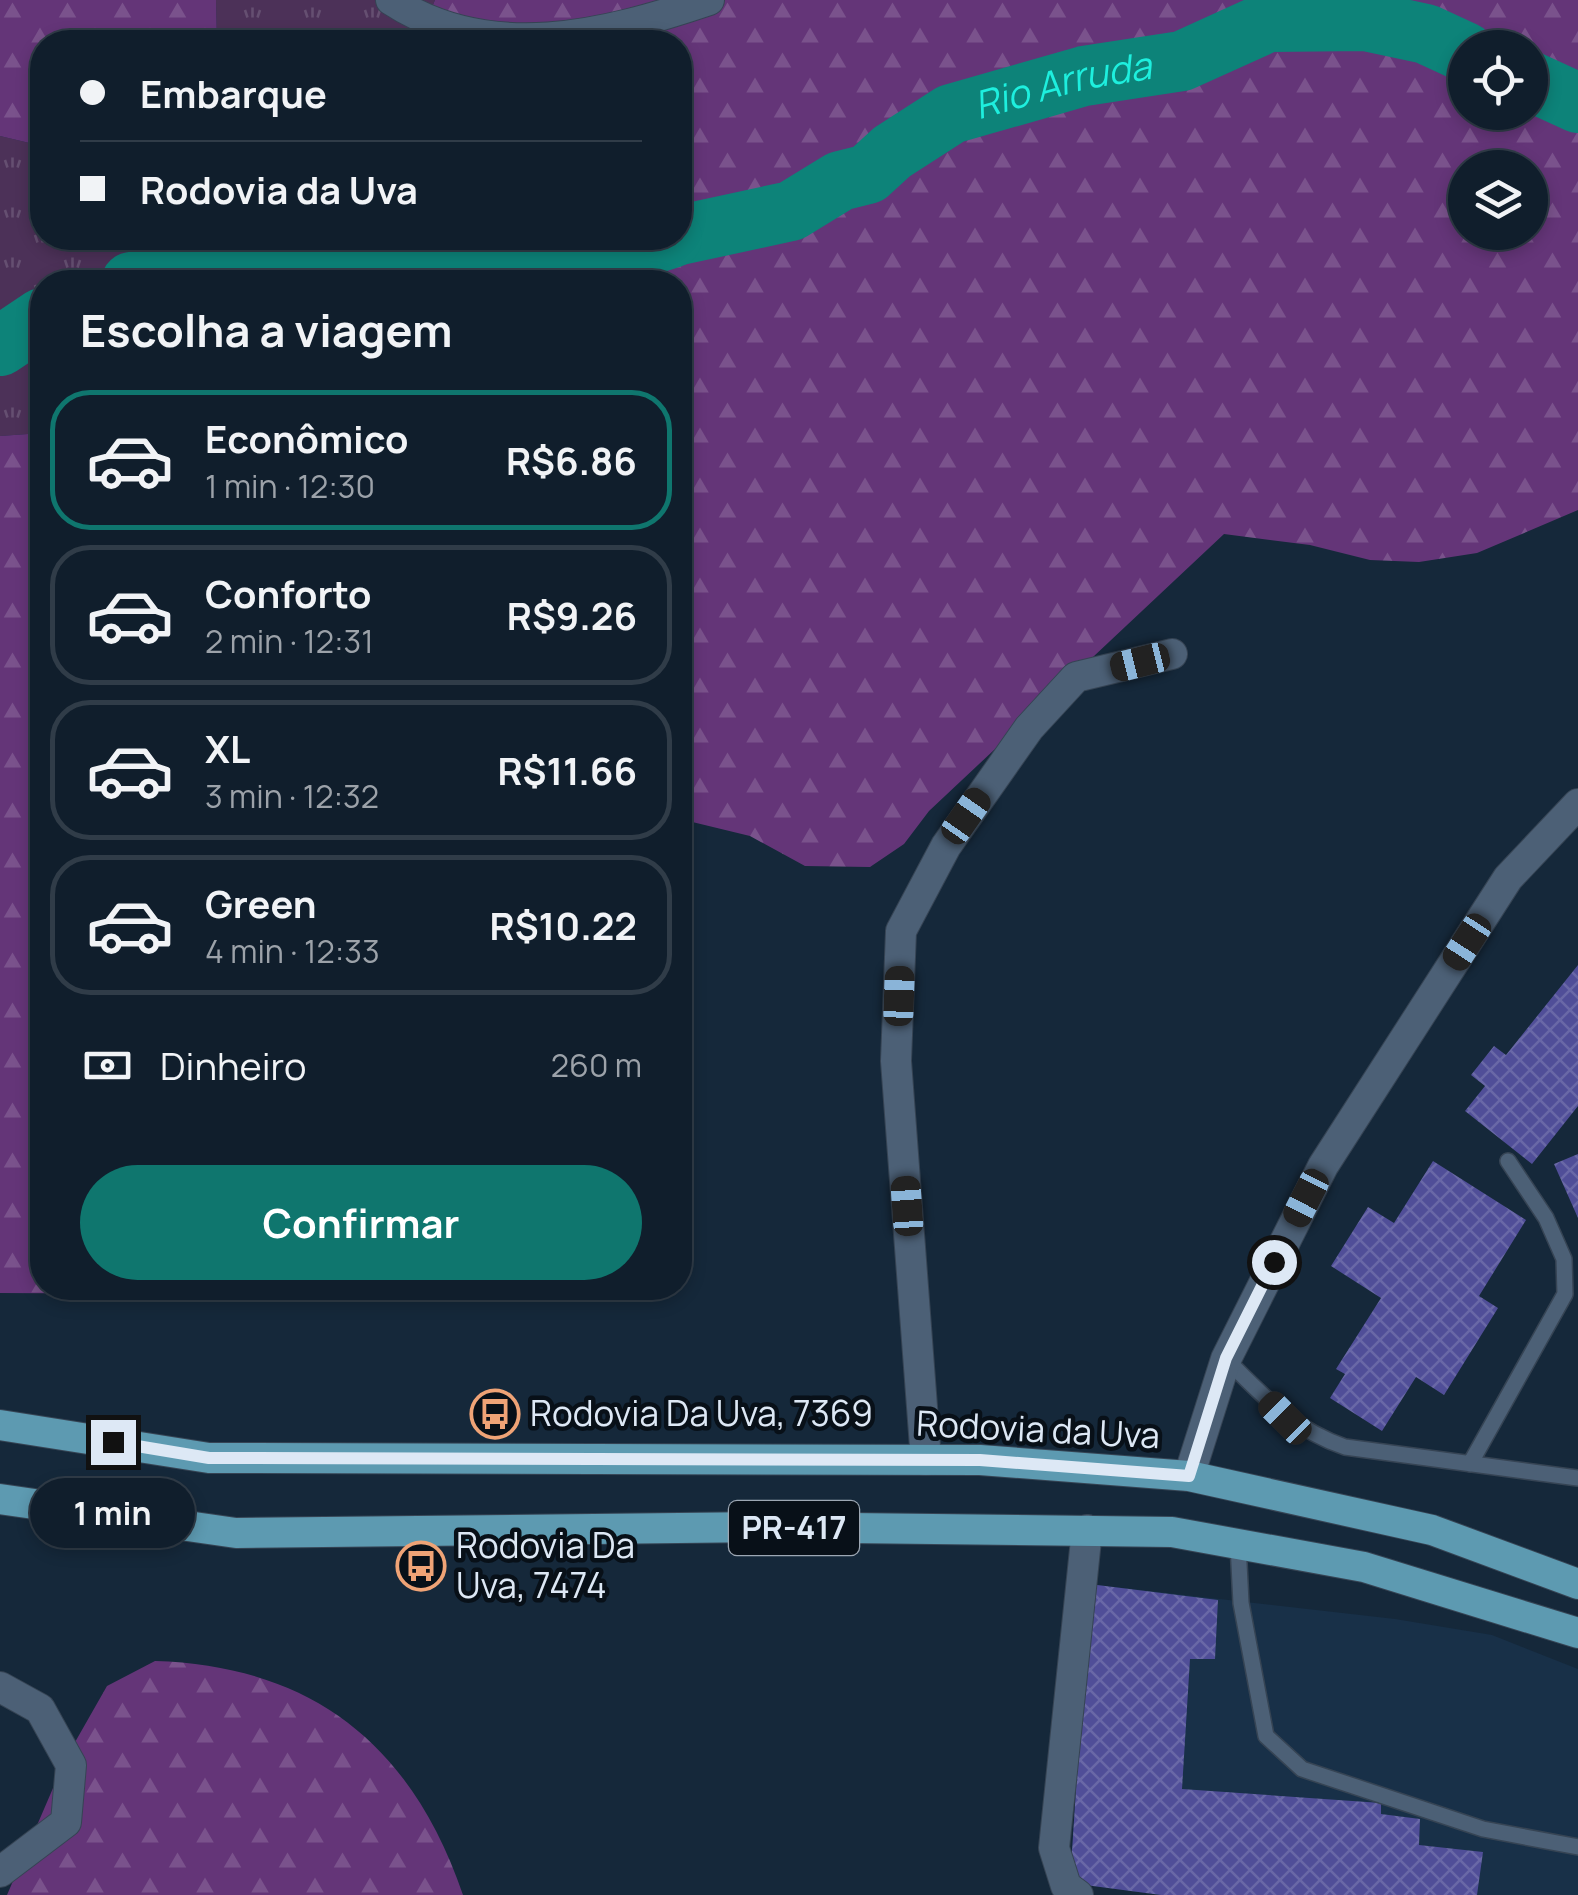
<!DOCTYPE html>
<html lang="pt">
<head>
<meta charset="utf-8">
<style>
	:root { --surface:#101e2c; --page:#1e2b38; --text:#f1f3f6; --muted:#9ca2a9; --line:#303c48; --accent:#0f766e }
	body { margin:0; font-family:Manrope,sans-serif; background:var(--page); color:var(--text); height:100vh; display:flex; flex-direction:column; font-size:38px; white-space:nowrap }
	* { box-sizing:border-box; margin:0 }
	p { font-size:32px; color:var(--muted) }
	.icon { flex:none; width:55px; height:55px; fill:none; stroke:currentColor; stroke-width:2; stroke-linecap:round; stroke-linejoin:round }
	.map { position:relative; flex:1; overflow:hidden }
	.details { position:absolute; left:30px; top:270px; width:662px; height:1030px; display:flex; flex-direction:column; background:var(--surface); border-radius:40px; box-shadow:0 5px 15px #0003,0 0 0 2px var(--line) }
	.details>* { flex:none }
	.top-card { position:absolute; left:30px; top:30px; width:662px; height:220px; border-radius:40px; box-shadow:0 5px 15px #0003,0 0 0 2px var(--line); display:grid; align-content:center; height:220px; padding:0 50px; background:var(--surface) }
	.fabs { position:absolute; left:1448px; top:30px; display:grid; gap:20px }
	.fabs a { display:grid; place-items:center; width:100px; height:100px; border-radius:50%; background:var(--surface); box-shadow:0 5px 15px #0003,0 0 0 2px var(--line); font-size:50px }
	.end { position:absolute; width:45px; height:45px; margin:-22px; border:12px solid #dde8f5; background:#111; box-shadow:0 0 0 5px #111 }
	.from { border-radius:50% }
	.bubble { position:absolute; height:70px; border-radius:35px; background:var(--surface); box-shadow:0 5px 15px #0003,0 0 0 2px var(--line); font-size:32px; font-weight:700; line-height:70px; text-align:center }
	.car { position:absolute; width:30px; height:60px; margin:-30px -15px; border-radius:12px; box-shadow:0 0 8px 2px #0007; background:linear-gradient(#222 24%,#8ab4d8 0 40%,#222 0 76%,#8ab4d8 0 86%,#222 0) }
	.top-card b { display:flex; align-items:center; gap:35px; height:95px; font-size:38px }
	.top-card b+b { border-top:2px solid var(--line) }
	.top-card i { width:25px; height:25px; background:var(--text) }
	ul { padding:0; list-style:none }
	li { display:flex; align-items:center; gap:30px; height:140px; margin:0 20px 15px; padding:0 30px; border:5px solid var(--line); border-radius:40px }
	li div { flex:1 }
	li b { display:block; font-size:38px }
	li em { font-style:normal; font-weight:700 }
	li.on { border-color:var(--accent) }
	li>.icon { width:90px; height:90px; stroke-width:1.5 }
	h2 { padding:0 50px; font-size:45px; line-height:120px }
	.pay { display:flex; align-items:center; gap:25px; height:110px; padding:0 50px; font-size:38px }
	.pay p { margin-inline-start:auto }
	.cta { display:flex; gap:20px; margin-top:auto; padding:20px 50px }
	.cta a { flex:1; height:115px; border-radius:60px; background:var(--accent); color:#fff; font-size:40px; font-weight:700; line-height:115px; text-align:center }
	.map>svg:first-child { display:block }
	.built { fill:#183048 }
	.grass { fill:url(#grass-tufts) }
	.forest { fill:url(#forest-firs); fill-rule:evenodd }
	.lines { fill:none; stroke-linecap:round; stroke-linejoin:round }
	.river { stroke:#0d8379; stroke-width:60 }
	.building { fill:url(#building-cross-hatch) }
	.lane-casing { stroke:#364454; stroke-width:18 }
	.street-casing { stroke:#364454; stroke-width:32 }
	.primary-casing { stroke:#364454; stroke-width:32 }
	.lane { stroke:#4c6076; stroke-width:15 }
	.street { stroke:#4c6076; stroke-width:30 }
	.primary { stroke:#5d9ab1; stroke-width:30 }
	.route { stroke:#dde8f5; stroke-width:12 }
	.labels { text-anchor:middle; stroke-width:9; stroke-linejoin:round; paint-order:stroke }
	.shield { fill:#081018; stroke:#9da7b3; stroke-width:2.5 }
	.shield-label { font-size:32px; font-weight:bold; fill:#dde8f5 }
	.poi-label { font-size:35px; fill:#dde8f5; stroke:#081018; text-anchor:start }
	.street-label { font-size:35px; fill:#dde8f5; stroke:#081018 }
	.water-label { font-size:38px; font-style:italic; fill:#1eefde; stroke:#081018 }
</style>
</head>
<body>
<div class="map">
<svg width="1578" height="1895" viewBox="0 0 1578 1895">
	<defs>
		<pattern id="grass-tufts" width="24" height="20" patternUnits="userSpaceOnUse" patternTransform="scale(2.5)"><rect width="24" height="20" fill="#4c3158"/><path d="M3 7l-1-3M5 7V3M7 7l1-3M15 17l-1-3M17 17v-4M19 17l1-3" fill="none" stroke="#654f71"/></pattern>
		<pattern id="forest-firs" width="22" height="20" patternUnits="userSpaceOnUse" patternTransform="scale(2.5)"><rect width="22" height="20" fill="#643578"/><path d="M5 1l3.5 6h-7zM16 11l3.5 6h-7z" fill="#7a528c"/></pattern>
		<pattern id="building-cross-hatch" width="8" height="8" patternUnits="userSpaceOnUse" patternTransform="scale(2.5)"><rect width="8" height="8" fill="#504e98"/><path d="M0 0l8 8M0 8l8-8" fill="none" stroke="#6968a7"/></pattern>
	</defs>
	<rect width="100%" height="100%" fill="#15283a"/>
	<path class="built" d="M 1089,1584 L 1395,1619 L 1492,1635 L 1578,1669 L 1578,1895 L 1161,1895 L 1070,1883 Z"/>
	<path class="grass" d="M 216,0 L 435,0 L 417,42 L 217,42 Z
		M 0,136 L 42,146 L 42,238 L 385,238 L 376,282 L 42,282 L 42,433 L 0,436 Z"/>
	<path class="forest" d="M 0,0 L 216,0 L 217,42 L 42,42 L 42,146 L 0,136 Z
		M 435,0 L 1578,0 L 1578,510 L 1477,553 L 1419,562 L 1370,560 L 1310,545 L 1224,534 L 929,811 L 904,844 L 870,867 L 805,866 L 750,836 L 680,819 L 680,282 L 376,282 L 385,238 L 680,238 L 680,42 L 417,42 ZM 1465,48 L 1530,48 L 1530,112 L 1465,112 ZM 1465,168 L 1530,168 L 1530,232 L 1465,232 Z
		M 42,433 L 42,1288 L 210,1288 L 186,1294 L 0,1293 L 0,436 Z
		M 155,1661 C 314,1666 412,1746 463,1895 L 7,1895 L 66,1758 L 107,1686 Z"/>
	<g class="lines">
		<g class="river">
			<path d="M 1530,81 L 1578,103"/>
			<path id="s1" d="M 680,235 L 791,211 L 840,181 L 868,174 L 892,152 L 951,114 L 1084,76 L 1182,61 L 1268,22 L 1365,21 L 1426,34 L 1465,52"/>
			<path d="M 131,282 L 315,250 L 349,249 L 512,274 L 575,269 L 672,238"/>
			<path d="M 0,346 L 42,318"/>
		</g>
	</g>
	<path class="building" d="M 1578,965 L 1578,1106 L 1532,1164 L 1465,1111 L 1485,1086 L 1471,1075 L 1494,1046 L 1506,1055 Z
		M 1578,1154 L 1578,1218 L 1554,1164 Z
		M 1433,1161 L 1526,1220 L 1479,1296 L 1498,1308 L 1444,1395 L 1416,1377 L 1382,1431 L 1330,1398 L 1345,1374 L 1336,1369 L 1381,1298 L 1331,1266 L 1368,1207 L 1394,1223 Z
		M 1089,1584 L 1218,1600 L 1215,1659 L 1190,1659 L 1182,1789 L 1381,1803 L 1381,1814 L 1420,1819 L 1419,1845 L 1483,1852 L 1477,1895 L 1161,1895 L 1070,1883 Z"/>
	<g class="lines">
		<g class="lane-casing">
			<path id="lane" d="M 1226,1359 C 1263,1396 1294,1430 1345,1447 L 1578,1478
				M 1470,1464 L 1565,1294 L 1564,1259 L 1546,1218 L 1508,1161
				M 1238,1544 L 1241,1603 L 1266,1736 L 1302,1769 L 1483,1829 L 1578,1847"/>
		</g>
		<g class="street-casing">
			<path id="street" d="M 391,0 C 490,65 605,35 709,0
				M 926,1460 L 896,1061 L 901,931 L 946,846 L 1029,728 L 1076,677 L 1172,654
				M 1189,1476 L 1226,1359 L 1323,1166 L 1508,878 L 1578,804
				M 0,1687 L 40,1709 L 71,1765 L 66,1822 L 0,1872
				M 1078,1895 L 1066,1886 L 1054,1848 L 1087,1530"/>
		</g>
		<g class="primary-casing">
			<path id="primary" d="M 0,1425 L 209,1458 L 980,1460 L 1189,1476 L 1432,1530 L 1578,1584
				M 0,1499 L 236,1533 L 764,1527 L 1172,1532 L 1364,1567 L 1578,1633"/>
		</g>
		<use href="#lane" class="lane"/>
		<use href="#street" class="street"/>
		<use href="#primary" class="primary"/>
	</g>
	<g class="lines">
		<path class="route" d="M 113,1442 L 209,1458 L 980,1460 L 1189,1476 L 1226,1358 L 1274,1262"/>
	</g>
	<defs>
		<g id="bus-ring" transform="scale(2.5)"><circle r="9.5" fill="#081018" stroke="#efa376" stroke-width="1.5"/><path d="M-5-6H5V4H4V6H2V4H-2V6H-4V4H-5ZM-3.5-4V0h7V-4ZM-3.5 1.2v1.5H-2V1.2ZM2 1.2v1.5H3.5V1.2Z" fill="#efa376"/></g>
	</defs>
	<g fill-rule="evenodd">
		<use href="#bus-ring" x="495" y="1414"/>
		<use href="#bus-ring" x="421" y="1566"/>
	</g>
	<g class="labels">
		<rect class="shield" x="729" y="1501" width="130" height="54" rx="8"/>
		<g class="shield-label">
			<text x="794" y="1539">PR-417</text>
		</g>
		<g class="poi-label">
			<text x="530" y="1426">Rodovia Da Uva, 7369</text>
			<text x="456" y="1558">Rodovia Da<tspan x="456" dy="40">Uva, 7474</tspan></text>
		</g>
		<g class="street-label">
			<text transform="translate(1038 1430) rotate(3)" y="12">Rodovia da Uva</text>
		</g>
		<g class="water-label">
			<text dy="13" stroke="none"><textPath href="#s1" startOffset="418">Rio Arruda</textPath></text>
		</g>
	</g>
</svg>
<div class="fabs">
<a><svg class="icon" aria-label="locate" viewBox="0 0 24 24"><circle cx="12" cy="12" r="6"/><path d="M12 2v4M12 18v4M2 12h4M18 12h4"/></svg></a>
<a><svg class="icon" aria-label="layers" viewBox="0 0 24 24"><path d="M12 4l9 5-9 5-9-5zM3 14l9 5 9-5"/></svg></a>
</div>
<i class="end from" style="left:1274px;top:1262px"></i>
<i class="end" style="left:113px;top:1442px"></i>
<div class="bubble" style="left:30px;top:1478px;width:165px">1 min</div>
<i class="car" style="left:1140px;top:662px;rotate:256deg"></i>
<i class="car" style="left:966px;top:816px;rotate:35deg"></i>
<i class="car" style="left:1467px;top:942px;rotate:213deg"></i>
<i class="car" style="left:899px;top:996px;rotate:2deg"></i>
<i class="car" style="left:1306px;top:1198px;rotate:207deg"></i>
<i class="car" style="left:907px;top:1206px;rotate:356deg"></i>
<i class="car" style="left:1285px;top:1418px;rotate:315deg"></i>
<div class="top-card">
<b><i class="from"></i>Embarque</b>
<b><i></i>Rodovia da Uva</b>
</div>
<section class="details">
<h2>Escolha a viagem</h2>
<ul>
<li class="on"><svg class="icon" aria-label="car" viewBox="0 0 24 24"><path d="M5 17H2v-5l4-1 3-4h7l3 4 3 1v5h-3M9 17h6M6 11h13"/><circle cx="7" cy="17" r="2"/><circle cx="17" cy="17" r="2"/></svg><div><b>Econômico</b><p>1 min · 12:30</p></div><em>R$6.86</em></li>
<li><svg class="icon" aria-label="car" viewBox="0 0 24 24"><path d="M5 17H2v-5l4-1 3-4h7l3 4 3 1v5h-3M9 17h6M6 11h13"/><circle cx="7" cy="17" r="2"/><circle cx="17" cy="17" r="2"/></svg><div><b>Conforto</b><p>2 min · 12:31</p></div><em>R$9.26</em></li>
<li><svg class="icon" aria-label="car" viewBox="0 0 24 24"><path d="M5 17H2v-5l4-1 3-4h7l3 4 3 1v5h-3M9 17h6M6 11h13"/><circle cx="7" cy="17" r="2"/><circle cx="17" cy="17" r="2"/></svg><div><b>XL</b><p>3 min · 12:32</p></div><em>R$11.66</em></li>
<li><svg class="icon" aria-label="car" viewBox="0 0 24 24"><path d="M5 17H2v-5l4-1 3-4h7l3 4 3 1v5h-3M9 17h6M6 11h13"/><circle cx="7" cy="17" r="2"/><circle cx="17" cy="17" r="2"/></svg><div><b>Green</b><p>4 min · 12:33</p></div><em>R$10.22</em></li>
</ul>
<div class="pay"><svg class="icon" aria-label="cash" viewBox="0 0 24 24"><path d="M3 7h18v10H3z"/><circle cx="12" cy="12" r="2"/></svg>Dinheiro<p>260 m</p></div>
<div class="cta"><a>Confirmar</a></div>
</section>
</div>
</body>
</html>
